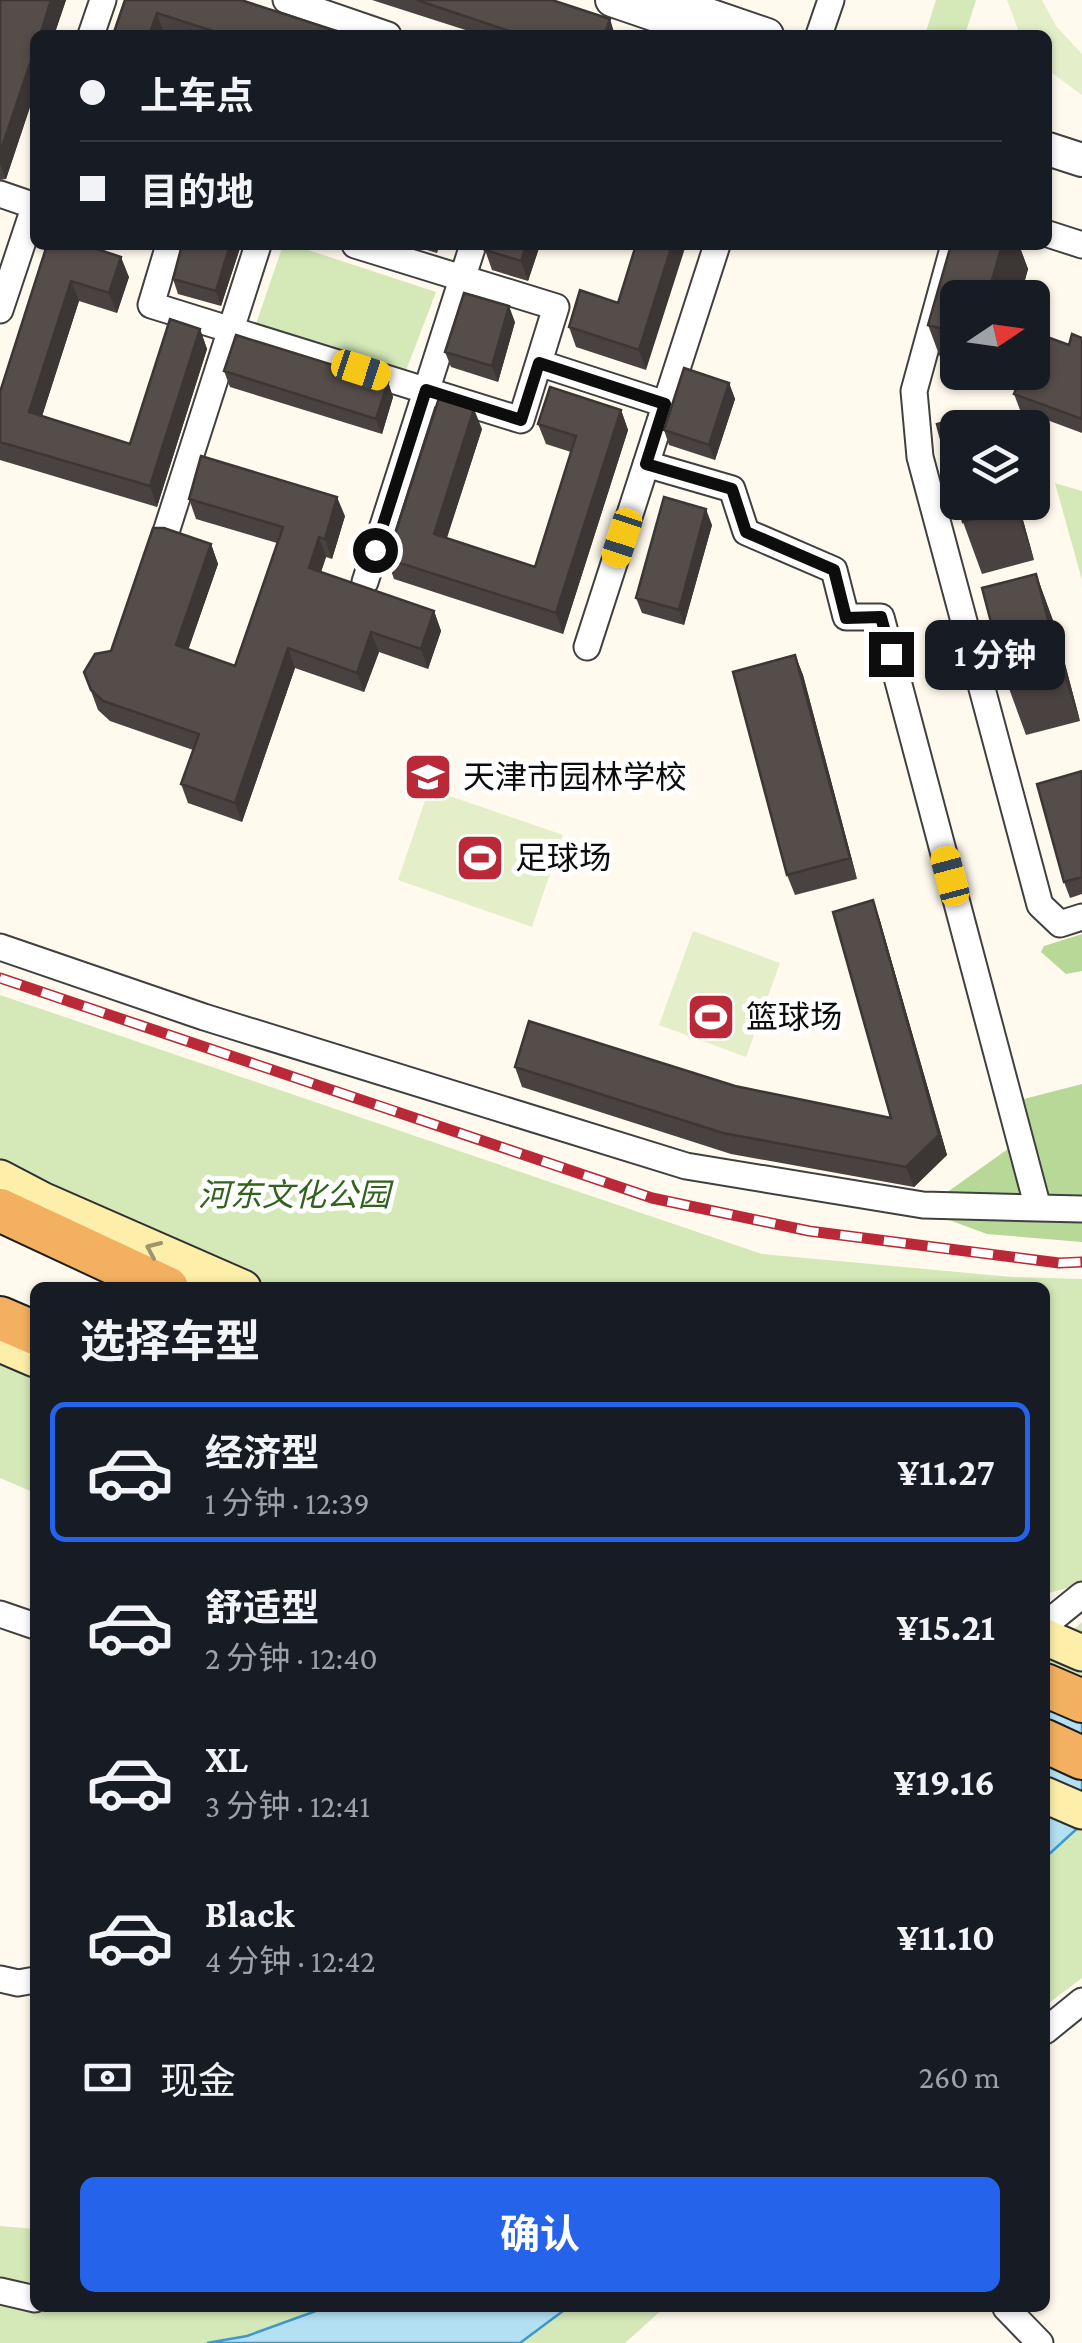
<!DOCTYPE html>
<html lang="zh">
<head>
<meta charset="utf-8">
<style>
	:root { --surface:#171b24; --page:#242831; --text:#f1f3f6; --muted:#9ea1a6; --line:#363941; --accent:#2563eb }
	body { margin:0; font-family:"Crimson Pro","Noto Sans SC",serif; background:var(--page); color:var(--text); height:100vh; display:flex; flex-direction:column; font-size:38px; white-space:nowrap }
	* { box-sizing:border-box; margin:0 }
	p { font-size:32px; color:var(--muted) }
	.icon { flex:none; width:55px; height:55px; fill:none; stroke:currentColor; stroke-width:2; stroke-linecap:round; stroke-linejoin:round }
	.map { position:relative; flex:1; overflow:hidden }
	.side { position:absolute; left:30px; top:1282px; width:1020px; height:1030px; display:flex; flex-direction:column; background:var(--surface); border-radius:15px; box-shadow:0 2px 8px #0004 }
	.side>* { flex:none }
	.top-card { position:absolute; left:30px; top:30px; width:1022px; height:220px; border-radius:15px; box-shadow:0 2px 8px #0004; display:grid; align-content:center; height:220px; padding:0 50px; background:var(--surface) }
	.needle { width:65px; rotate:77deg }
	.tools { position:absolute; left:940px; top:280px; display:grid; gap:20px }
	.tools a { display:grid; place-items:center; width:110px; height:110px; border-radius:15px; background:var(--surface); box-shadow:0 2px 8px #0004; font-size:50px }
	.end { position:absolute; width:45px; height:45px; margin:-22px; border:12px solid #0d0d0d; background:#fff; box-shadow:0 0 0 5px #fff }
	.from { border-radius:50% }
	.bubble { position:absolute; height:70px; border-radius:15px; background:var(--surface); box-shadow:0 2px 8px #0004; font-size:32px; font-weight:700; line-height:70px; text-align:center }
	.car { position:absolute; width:30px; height:60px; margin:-30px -15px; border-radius:12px; box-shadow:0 0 8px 2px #0007; background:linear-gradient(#f5c518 24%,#345 0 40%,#f5c518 0 76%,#345 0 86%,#f5c518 0) }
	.top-card b { display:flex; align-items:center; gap:35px; height:95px; font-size:38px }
	.top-card b+b { border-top:2px solid var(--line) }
	.top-card i { width:25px; height:25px; background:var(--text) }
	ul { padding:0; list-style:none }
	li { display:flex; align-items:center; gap:30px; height:140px; margin:0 20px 15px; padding:0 30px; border:5px solid transparent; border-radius:15px }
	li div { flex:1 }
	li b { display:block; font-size:38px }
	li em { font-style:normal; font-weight:700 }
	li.current { border-color:var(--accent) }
	li>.icon { width:90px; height:90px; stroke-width:1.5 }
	h2 { padding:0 50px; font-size:45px; line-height:120px }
	.pay { display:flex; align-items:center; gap:25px; height:110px; padding:0 50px; font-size:38px }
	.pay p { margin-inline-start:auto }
	.cta { display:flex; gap:20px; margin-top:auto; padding:20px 50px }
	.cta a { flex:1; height:115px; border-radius:15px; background:var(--accent); color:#fff; font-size:40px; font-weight:700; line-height:115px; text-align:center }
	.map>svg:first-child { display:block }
	.green { fill:#d4e8b8 }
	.forest { fill:#b8d898 }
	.pitch { fill:#e4efca }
	.water { fill:#b4e0f4; stroke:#3c99ca; stroke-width:2.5 }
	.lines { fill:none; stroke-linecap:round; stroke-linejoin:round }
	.minor-casing { stroke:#404040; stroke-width:29 }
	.tertiary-casing { stroke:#404040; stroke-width:36 }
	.secondary-casing { stroke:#2f2f2f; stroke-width:39 }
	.trunk-casing { stroke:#1e1e1e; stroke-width:46 }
	.minor { stroke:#fff; stroke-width:25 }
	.tertiary { stroke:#fff; stroke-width:32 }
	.secondary { stroke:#fdefaa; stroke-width:35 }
	.trunk { stroke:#f2b060; stroke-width:42 }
	.rail-casing { stroke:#b92938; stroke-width:11 }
	.rail { stroke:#fff; stroke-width:8; stroke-dasharray:22; stroke-linecap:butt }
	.wall { fill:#494240 }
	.shaded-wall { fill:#3c3634 }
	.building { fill:#554d4a; stroke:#3c3634; stroke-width:2.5 }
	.oneway { stroke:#9d956b }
	.route { stroke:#0d0d0d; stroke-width:12 }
	.labels { text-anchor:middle; stroke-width:10; stroke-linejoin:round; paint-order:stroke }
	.poi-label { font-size:32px; fill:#0d0d0d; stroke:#fff; text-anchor:start }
	.park-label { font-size:32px; font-style:italic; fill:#31631f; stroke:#fff }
</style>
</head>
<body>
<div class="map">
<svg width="1082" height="2343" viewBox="0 0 1082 2343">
	<rect width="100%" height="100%" fill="#fffaed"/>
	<path class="green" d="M 936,0 L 976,0 L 965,35 L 925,35 Z
		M 283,245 L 293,245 L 436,292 L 405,373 L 255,327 Z
		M 1055,483 L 1082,491 L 1082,580 Z
		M 0,995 L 762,1254 L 1012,1277 L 1082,1279 L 1082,1584 L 1045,1594 L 1045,1288 L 274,1287 L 0,1164 Z
		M 0,1359 L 35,1375 L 35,1493 L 0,1478 Z
		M 1082,1622 L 1082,1978 L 1045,2006 L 1045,1647 L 1064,1638 Z
		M 0,2226 L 35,2229 L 35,2308 L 664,2308 L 625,2343 L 0,2343 Z"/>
	<path class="forest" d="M 1082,934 L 1082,971 L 1066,974 L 1041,952 L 1044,946 Z
		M 1082,1084 L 1082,1242 L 987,1234 L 922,1210 L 1026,1136 L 1020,1100 Z"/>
	<path class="pitch" d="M 1007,0 L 1042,0 L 1056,26 L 1082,54 L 1082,95 L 1048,70 L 1048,35 L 1020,35 Z
		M 429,789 L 563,835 L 532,927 L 398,880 Z
		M 693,931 L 780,963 L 746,1057 L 659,1025 Z"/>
	<path class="water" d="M 1082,1682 L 1082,1824 L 1045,1858 L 1045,1716 Z
		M 324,2308 L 567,2308 L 520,2343 L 207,2343 L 247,2336 Z"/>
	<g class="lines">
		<g class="minor-casing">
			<path id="minor" d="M 286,0 L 388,35
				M 91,35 L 103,0
				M 819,35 L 831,0
				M 0,194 L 35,206
				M 1048,234 L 1082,245
				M 169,245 L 151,305 L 521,420 L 556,307 L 355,245
				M 954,245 L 914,391 L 920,457 L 1040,905 L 1060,924 L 1082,917
				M 0,310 L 35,205
				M 539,363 L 665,404
				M 166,532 L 258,245
				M 365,582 L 473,245
				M 587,647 L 717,245
				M 0,947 L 204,1017 L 686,1166 L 923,1205 L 1038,1208 L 881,617 L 846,617 L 834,570 L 746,532 L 732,489 L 646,464
				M 1038,1208 L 1082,1209
				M 0,1614 L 35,1626
				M 1045,1625 L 1082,1595
				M 0,1979 L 18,1983 L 35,1980
				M 1045,2031 L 1082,2001
				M 0,2291 L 35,2299
				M 1006,2308 L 1040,2343"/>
		</g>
		<g class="tertiary-casing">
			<path id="tertiary" d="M 612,0 L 688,26
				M 665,0 L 767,35
				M 1048,149 L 1082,160"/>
		</g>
		<g class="secondary-casing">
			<path id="secondary" d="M 0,1178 L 42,1200 L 243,1288
				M 0,1344 L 35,1359
				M 1045,1637 L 1082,1653
				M 1045,1795 L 1082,1811"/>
		</g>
		<g class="trunk-casing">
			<path id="trunk" d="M 0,1210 L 167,1288
				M 0,1318 L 35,1333
				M 1045,1685 L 1082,1701
				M 1045,1741 L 1082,1758"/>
		</g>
		<use href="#minor" class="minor"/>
		<use href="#tertiary" class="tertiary"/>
		<use href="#secondary" class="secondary"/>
		<use href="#trunk" class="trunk"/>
		<g class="rail-casing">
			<path id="rail" d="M 0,978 L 652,1198 L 809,1231 L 1059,1263 L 1082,1262"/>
		</g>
		<use href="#rail" class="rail"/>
	</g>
	<path class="wall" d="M 0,0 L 66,0 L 6,179 L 0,180 Z
		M 125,0 L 349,35 L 176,35 L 163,31 L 162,35 L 113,35 Z
		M 372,0 L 552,0 L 615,35 L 481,35 Z
		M 47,245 L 129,277 L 117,313 L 79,301 L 42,416 L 130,444 L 200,329 L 207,349 L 157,507 L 0,460 L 0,392 Z
		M 241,245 L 221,306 L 178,294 L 173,279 Z
		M 410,245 L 440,245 L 437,253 Z
		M 540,245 L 528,281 L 492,270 L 485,250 Z
		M 636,245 L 646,370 L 576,347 L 569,327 L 618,303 Z
		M 951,245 L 1019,245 L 1028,269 L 1020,298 L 958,298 L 958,372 L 998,372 L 994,389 L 947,376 L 928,325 Z
		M 515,322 L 498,382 L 451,367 L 445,352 Z
		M 1082,338 L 1082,433 L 1020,410 L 1014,394 L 1069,345 Z
		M 224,371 L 388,382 L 393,397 L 382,434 L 230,387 Z
		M 729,383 L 735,399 L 715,460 L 669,445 L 664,430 Z
		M 621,410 L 628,430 L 563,634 L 394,579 L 387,559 L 482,429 L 447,538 L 535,567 L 571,452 L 546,444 L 538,424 Z
		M 189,499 L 345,516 L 332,559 L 326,557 L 321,572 L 434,611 L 441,631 L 428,669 L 379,652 L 364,692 L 295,668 L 242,822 L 188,803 L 181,784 L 193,750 L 110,721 L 98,710 L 84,672 L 111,651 L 211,544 L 218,564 L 188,650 L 235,666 L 277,543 L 196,519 Z
		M 1018,502 L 1034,560 L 982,574 L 963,522 Z
		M 712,525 L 684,625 L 642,613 L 636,598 Z
		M 1036,574 L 1055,626 L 1080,721 L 1026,735 L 1007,683 Z
		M 795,655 L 803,675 L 857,879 L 795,895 L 787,875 Z
		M 1082,771 L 1082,894 L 1070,898 L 1064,882 Z
		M 873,900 L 880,921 L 947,1155 L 914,1187 L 731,1154 L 522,1087 L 515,1067 L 891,1118 Z"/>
	<path class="shaded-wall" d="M 51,0 L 66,0 L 54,35 L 40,35 Z
		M 157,13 L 163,31 L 162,35 L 149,35 Z
		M 610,19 L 615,35 L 604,35 Z
		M 35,49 L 35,91 L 6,179 L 0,163 L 0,153 Z
		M 230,245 L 241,245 L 221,306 L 216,291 Z
		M 526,245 L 540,245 L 528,281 L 521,261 Z
		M 672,245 L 686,245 L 646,370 L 639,350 Z
		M 1002,245 L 1019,245 L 1028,269 L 1020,298 L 987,298 Z
		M 121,257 L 129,277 L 117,313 L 109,293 Z
		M 71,281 L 79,301 L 37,432 L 29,412 Z
		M 509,306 L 515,322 L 498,382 L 492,366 Z
		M 200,329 L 207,349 L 157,507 L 150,486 Z
		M 988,372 L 998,372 L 994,389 Z
		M 388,382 L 393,397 L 382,434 L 376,419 Z
		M 729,383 L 735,399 L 715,460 L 709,445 Z
		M 474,409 L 482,429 L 441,555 L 434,534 Z
		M 621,410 L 628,430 L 563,634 L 556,613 Z
		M 337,497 L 345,516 L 332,559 L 325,539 Z
		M 1013,502 L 1018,502 L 1034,560 Z
		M 706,509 L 712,525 L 684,625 L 679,610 Z
		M 319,537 L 326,557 L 316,587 L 309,568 Z
		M 211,544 L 218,564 L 183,665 L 176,645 Z
		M 1036,574 L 1055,626 L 1080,721 L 1061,669 Z
		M 434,611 L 441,631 L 428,669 L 421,649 Z
		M 371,632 L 379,652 L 364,692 L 357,673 Z
		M 288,648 L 295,668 L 242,822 L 235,803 Z
		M 795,655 L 803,675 L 857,879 L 850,858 Z
		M 873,900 L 880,921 L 947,1155 L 914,1187 L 906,1167 Z"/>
	<path class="building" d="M 0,0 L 51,0 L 40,35 L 35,35 L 35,49 L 0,153 Z
		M 125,0 L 241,0 L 349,35 L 225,35 L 157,13 L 149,35 L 113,35 Z
		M 417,0 L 552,0 L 610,19 L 604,35 L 521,35 Z
		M 47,245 L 85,245 L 121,257 L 109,293 L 71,281 L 29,412 L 130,444 L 170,319 L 200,329 L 150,486 L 0,442 L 0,392 Z
		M 182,245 L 230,245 L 216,291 L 173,279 Z
		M 487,245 L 526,245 L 521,261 L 485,250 Z
		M 636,245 L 672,245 L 639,350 L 569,327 L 580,290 L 618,303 Z
		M 951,245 L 1002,245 L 987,298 L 958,298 L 958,333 L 928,325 Z
		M 464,293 L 509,306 L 492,366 L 445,352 Z
		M 1036,333 L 1069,345 L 1072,334 L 1082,338 L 1082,419 L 1014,394 L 1022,372 L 1032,372 L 1032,342 Z
		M 236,335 L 388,382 L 376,419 L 224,371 Z
		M 684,368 L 729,383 L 709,445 L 664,430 Z
		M 550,387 L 621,410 L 556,613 L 387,559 L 439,398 L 474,409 L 434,534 L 535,567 L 576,436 L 538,424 Z
		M 979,412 L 990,416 L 993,428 L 958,428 L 958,501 L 937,424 Z
		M 201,456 L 337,497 L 325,539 L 319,537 L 309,568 L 434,611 L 421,649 L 371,632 L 357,673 L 288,648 L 235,803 L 181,784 L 199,734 L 103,701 L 91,690 L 84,672 L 95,654 L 111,651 L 153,528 L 164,528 L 211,544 L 176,645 L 235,666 L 283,527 L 189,499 Z
		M 664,497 L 706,509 L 679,610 L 636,598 Z
		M 958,502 L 1013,502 L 1015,508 L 963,522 Z
		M 1036,574 L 1061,669 L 1007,683 L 982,588 Z
		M 795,655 L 850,858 L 787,875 L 733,672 Z
		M 1082,771 L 1082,877 L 1064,882 L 1037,784 Z
		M 873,900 L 939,1135 L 906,1167 L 723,1133 L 515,1067 L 529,1021 L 735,1086 L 891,1118 L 833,912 Z"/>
	<defs><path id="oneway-chevron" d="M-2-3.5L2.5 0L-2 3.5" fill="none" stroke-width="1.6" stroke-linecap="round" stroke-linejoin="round" transform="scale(2.5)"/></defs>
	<use class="oneway" href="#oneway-chevron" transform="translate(153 1249) rotate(-156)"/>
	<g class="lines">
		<path class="route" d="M 375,550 L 426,390 L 521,420 L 539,363 L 665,404 L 646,464 L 732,489 L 746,532 L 834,570 L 846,618 L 881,617 L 891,654"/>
	</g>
	<defs>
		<g id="school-square" transform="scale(2.5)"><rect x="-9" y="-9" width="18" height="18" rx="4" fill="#b92938" stroke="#fff"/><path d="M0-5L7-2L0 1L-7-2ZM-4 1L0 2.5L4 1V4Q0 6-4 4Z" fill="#fff"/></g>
		<g id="stadium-square" transform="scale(2.5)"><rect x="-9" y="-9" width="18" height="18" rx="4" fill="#b92938" stroke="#fff"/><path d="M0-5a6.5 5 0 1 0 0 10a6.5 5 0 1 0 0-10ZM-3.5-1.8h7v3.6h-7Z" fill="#fff"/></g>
	</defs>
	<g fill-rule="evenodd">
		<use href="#school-square" x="428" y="777"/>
		<use href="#stadium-square" x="480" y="858"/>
		<use href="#stadium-square" x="711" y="1017"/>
	</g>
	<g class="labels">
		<g class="poi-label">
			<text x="463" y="788">天津市园林学校</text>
			<text x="515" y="869">足球场</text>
			<text x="746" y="1028">篮球场</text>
		</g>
		<g class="park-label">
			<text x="294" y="1206">河东文化公园</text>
		</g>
	</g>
</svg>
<div class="tools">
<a><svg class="needle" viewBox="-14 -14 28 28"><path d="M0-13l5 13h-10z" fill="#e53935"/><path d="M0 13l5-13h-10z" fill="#9ea1a6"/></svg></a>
<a><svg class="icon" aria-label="layers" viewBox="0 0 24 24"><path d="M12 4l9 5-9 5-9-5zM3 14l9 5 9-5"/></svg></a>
</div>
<i class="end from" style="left:375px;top:550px"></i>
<i class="end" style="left:891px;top:654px"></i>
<div class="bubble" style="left:925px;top:620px;width:140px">1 分钟</div>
<i class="car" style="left:361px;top:370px;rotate:108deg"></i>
<i class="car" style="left:622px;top:538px;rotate:198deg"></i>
<i class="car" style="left:950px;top:876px;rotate:345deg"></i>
<div class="top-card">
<b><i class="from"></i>上车点</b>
<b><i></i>目的地</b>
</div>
<section class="side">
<h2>选择车型</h2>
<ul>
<li class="current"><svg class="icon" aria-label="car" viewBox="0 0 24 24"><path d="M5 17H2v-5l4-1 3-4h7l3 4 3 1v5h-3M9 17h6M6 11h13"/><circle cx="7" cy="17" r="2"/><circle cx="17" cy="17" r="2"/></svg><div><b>经济型</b><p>1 分钟 · 12:39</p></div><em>¥11.27</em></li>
<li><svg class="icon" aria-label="car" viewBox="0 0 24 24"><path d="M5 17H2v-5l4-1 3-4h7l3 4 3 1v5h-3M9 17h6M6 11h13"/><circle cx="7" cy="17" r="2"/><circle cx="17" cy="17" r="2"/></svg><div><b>舒适型</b><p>2 分钟 · 12:40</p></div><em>¥15.21</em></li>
<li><svg class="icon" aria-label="car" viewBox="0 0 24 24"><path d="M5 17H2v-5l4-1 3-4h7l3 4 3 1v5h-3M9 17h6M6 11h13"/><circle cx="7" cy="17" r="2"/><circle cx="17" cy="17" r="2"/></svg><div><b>XL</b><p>3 分钟 · 12:41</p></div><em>¥19.16</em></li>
<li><svg class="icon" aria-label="car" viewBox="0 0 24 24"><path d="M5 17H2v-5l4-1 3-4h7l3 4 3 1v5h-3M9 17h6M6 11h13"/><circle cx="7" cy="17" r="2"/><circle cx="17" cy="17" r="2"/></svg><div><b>Black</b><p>4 分钟 · 12:42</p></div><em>¥11.10</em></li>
</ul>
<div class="pay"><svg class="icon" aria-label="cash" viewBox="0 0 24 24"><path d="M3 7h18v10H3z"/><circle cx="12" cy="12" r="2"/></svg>现金<p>260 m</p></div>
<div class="cta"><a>确认</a></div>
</section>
</div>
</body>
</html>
